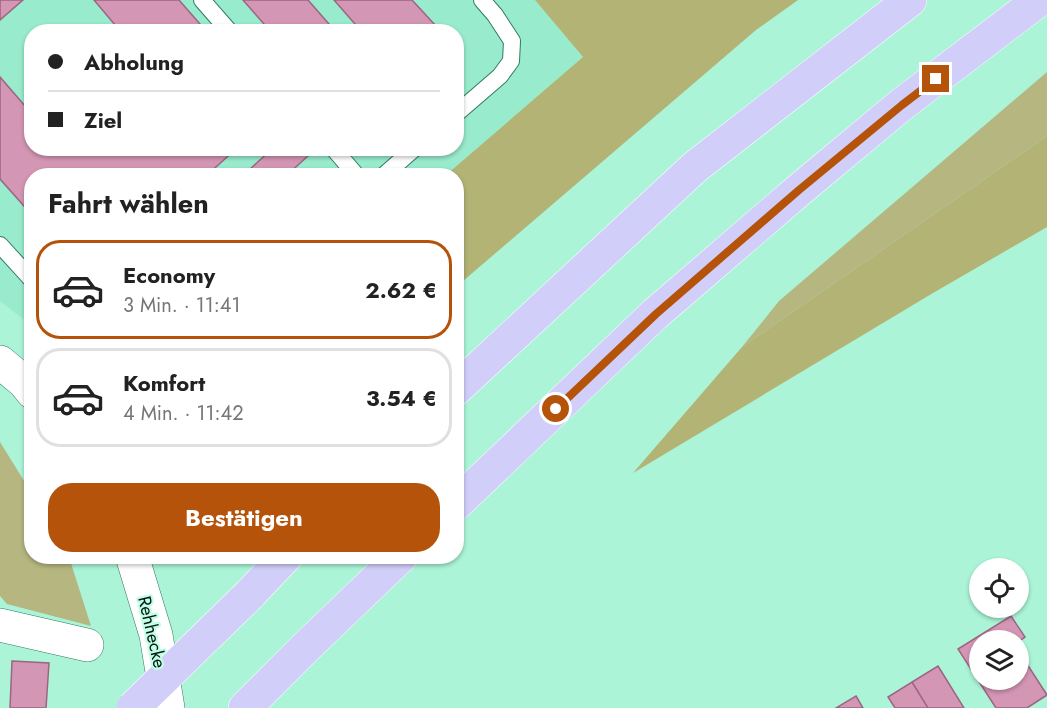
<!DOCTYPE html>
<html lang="de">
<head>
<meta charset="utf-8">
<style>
	:root { --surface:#fff; --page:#f6f6f6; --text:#222; --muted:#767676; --line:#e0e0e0; --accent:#b45309 }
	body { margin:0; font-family:Jost,sans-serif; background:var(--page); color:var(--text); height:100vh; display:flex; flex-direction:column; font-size:22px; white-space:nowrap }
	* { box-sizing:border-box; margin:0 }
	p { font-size:20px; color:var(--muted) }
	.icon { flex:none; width:33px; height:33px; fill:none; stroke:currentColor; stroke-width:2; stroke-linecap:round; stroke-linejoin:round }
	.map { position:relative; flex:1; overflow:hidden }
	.details { position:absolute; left:24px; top:168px; width:440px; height:396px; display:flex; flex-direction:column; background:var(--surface); border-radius:24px; box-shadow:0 2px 4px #0004 }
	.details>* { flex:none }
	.hud { position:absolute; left:24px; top:24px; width:440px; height:132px; border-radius:24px; box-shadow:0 2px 4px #0004; display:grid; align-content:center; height:132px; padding:0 24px; background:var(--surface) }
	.tools { position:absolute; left:969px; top:558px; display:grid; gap:12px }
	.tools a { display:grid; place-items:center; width:60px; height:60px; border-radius:50%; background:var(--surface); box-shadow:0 2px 4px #0004; font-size:30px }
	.end { position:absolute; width:27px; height:27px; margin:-14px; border:8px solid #b45309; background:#fff; box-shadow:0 0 0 3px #fff }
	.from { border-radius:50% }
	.hud b { display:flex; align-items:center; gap:21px; height:57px; font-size:22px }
	.hud b+b { border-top:2px solid var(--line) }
	.hud i { width:15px; height:15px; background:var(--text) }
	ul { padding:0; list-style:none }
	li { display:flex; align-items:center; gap:18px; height:99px; margin:0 12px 9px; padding:0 12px; border:3px solid var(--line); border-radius:24px }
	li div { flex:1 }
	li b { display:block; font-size:22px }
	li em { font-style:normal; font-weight:700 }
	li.active { border-color:var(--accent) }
	li>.icon { width:54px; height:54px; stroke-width:1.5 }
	h2 { padding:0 24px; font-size:27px; line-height:72px }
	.action { display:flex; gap:12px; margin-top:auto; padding:12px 24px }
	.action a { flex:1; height:69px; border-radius:24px; background:var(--accent); color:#fff; font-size:24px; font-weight:700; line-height:69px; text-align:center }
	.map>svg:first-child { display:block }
	.built { fill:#98ebcc; fill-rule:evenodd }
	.green { fill:#b6b681 }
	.forest { fill:#b2b375 }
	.building { fill:#d396b4; stroke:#9d6581; stroke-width:1.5 }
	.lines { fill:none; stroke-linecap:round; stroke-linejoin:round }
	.service-casing { stroke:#317a62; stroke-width:18 }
	.minor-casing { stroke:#317a62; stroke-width:34 }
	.tertiary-casing { stroke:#317a62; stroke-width:34 }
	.motorway-casing { stroke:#fff; stroke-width:34 }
	.service { stroke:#fff; stroke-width:16 }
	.minor { stroke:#fff; stroke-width:33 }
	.tertiary { stroke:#fff; stroke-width:33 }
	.motorway { stroke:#d1cefa; stroke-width:33 }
	.motorway-bridge-casing { stroke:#fff; stroke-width:34; stroke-linecap:butt }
	.motorway-bridge { stroke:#d1cefa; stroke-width:33 }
	.route { stroke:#b45309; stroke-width:8 }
	.labels { text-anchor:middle; stroke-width:4.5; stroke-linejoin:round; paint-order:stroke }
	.street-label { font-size:18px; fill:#001a11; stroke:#c4fde7 }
</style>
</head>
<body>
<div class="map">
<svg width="1047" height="708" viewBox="0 0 1047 708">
	<rect width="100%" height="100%" fill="#abf4d7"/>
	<path class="built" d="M 0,0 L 535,0 L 583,57 L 446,175 L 32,176 L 31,325 L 0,301 ZM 32,32 L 456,32 L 456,148 L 32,148 Z"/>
	<path class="green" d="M 1047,72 L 1047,136 L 742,347 L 779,301 Z
		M 0,442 L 31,492 L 32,556 L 69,557 L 91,626 L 7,604 L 0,596 Z"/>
	<path class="forest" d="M 535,0 L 798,0 L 756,30 L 456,287 L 456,176 L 446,175 L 583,57 Z
		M 1047,136 L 1047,227 L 933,293 L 633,473 L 742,347 Z"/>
	<path class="building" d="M 0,0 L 23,0 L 0,20 Z
		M 94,0 L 179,0 L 207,32 L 121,32 Z
		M 243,0 L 308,0 L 336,32 L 271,32 Z
		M 334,0 L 412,0 L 436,26 L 430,32 L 362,32 Z
		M 0,77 L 32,114 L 32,148 L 237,148 L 206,176 L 32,176 L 32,215 L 0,179 Z
		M 273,148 L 303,148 L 309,155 L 286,176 L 254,176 L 249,170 Z
		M 1011,616 L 1025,637 L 1018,642 L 1018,640 L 980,640 L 980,680 L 1018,680 L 1018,650 L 1047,695 L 1027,708 L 996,708 L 958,649 Z
		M 12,661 L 49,663 L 46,708 L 10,708 Z
		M 938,666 L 964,708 L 928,708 L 912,682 Z
		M 912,682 L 928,708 L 895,708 L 888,697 Z
		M 856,696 L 863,708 L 836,708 Z"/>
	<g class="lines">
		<g class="service-casing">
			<path id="service" d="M 202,0 L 230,32
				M 456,114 L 500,76 L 511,61 L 512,41 L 495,15 L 482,0
				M 333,148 L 357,176
				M 383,176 L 415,148
				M 0,245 L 32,280"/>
		</g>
		<g class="minor-casing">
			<path id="minor" d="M 0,625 L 87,645"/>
		</g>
		<g class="tertiary-casing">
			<path id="tertiary" d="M 0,362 L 24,382 L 32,392
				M 132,556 L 156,635 L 168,708"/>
		</g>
		<g class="motorway-casing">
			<path id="motorway" d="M 456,389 L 695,167 L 910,0
				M 456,504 L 655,314 L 799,190 L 901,105 L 1039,0
				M 249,595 L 286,556
				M 245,708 L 306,647 L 401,556"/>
		</g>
		<use href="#service" class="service"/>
		<use href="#minor" class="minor"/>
		<use href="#tertiary" class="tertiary"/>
		<use href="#motorway" class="motorway"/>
		<g class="motorway-bridge-casing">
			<path id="motorway-bridge" d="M 133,708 L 249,595"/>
		</g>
		<use href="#motorway-bridge" class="motorway-bridge"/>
	</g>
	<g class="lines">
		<path class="route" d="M 556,409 L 656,314 L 799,190 L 902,105 L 936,79"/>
	</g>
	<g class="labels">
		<g class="street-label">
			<text transform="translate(152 632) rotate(77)" y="6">Rehhecke</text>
		</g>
	</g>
</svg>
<div class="tools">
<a><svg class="icon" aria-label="locate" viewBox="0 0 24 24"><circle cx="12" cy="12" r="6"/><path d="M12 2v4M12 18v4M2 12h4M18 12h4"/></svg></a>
<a><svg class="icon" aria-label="layers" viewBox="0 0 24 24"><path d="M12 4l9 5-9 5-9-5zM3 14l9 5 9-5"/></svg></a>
</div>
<i class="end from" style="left:556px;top:409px"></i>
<i class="end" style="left:936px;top:79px"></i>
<div class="hud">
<b><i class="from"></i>Abholung</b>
<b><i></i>Ziel</b>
</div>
<section class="details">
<h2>Fahrt wählen</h2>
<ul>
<li class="active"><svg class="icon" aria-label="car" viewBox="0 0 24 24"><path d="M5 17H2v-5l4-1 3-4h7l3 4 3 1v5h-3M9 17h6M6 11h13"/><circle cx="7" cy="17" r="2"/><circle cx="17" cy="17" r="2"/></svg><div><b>Economy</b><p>3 Min. · 11:41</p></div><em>2.62 €</em></li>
<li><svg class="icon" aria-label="car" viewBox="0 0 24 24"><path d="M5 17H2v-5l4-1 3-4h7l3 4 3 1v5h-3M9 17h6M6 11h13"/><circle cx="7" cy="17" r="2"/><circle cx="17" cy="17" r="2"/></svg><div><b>Komfort</b><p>4 Min. · 11:42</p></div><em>3.54 €</em></li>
</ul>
<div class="action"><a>Bestätigen</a></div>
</section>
</div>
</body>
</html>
